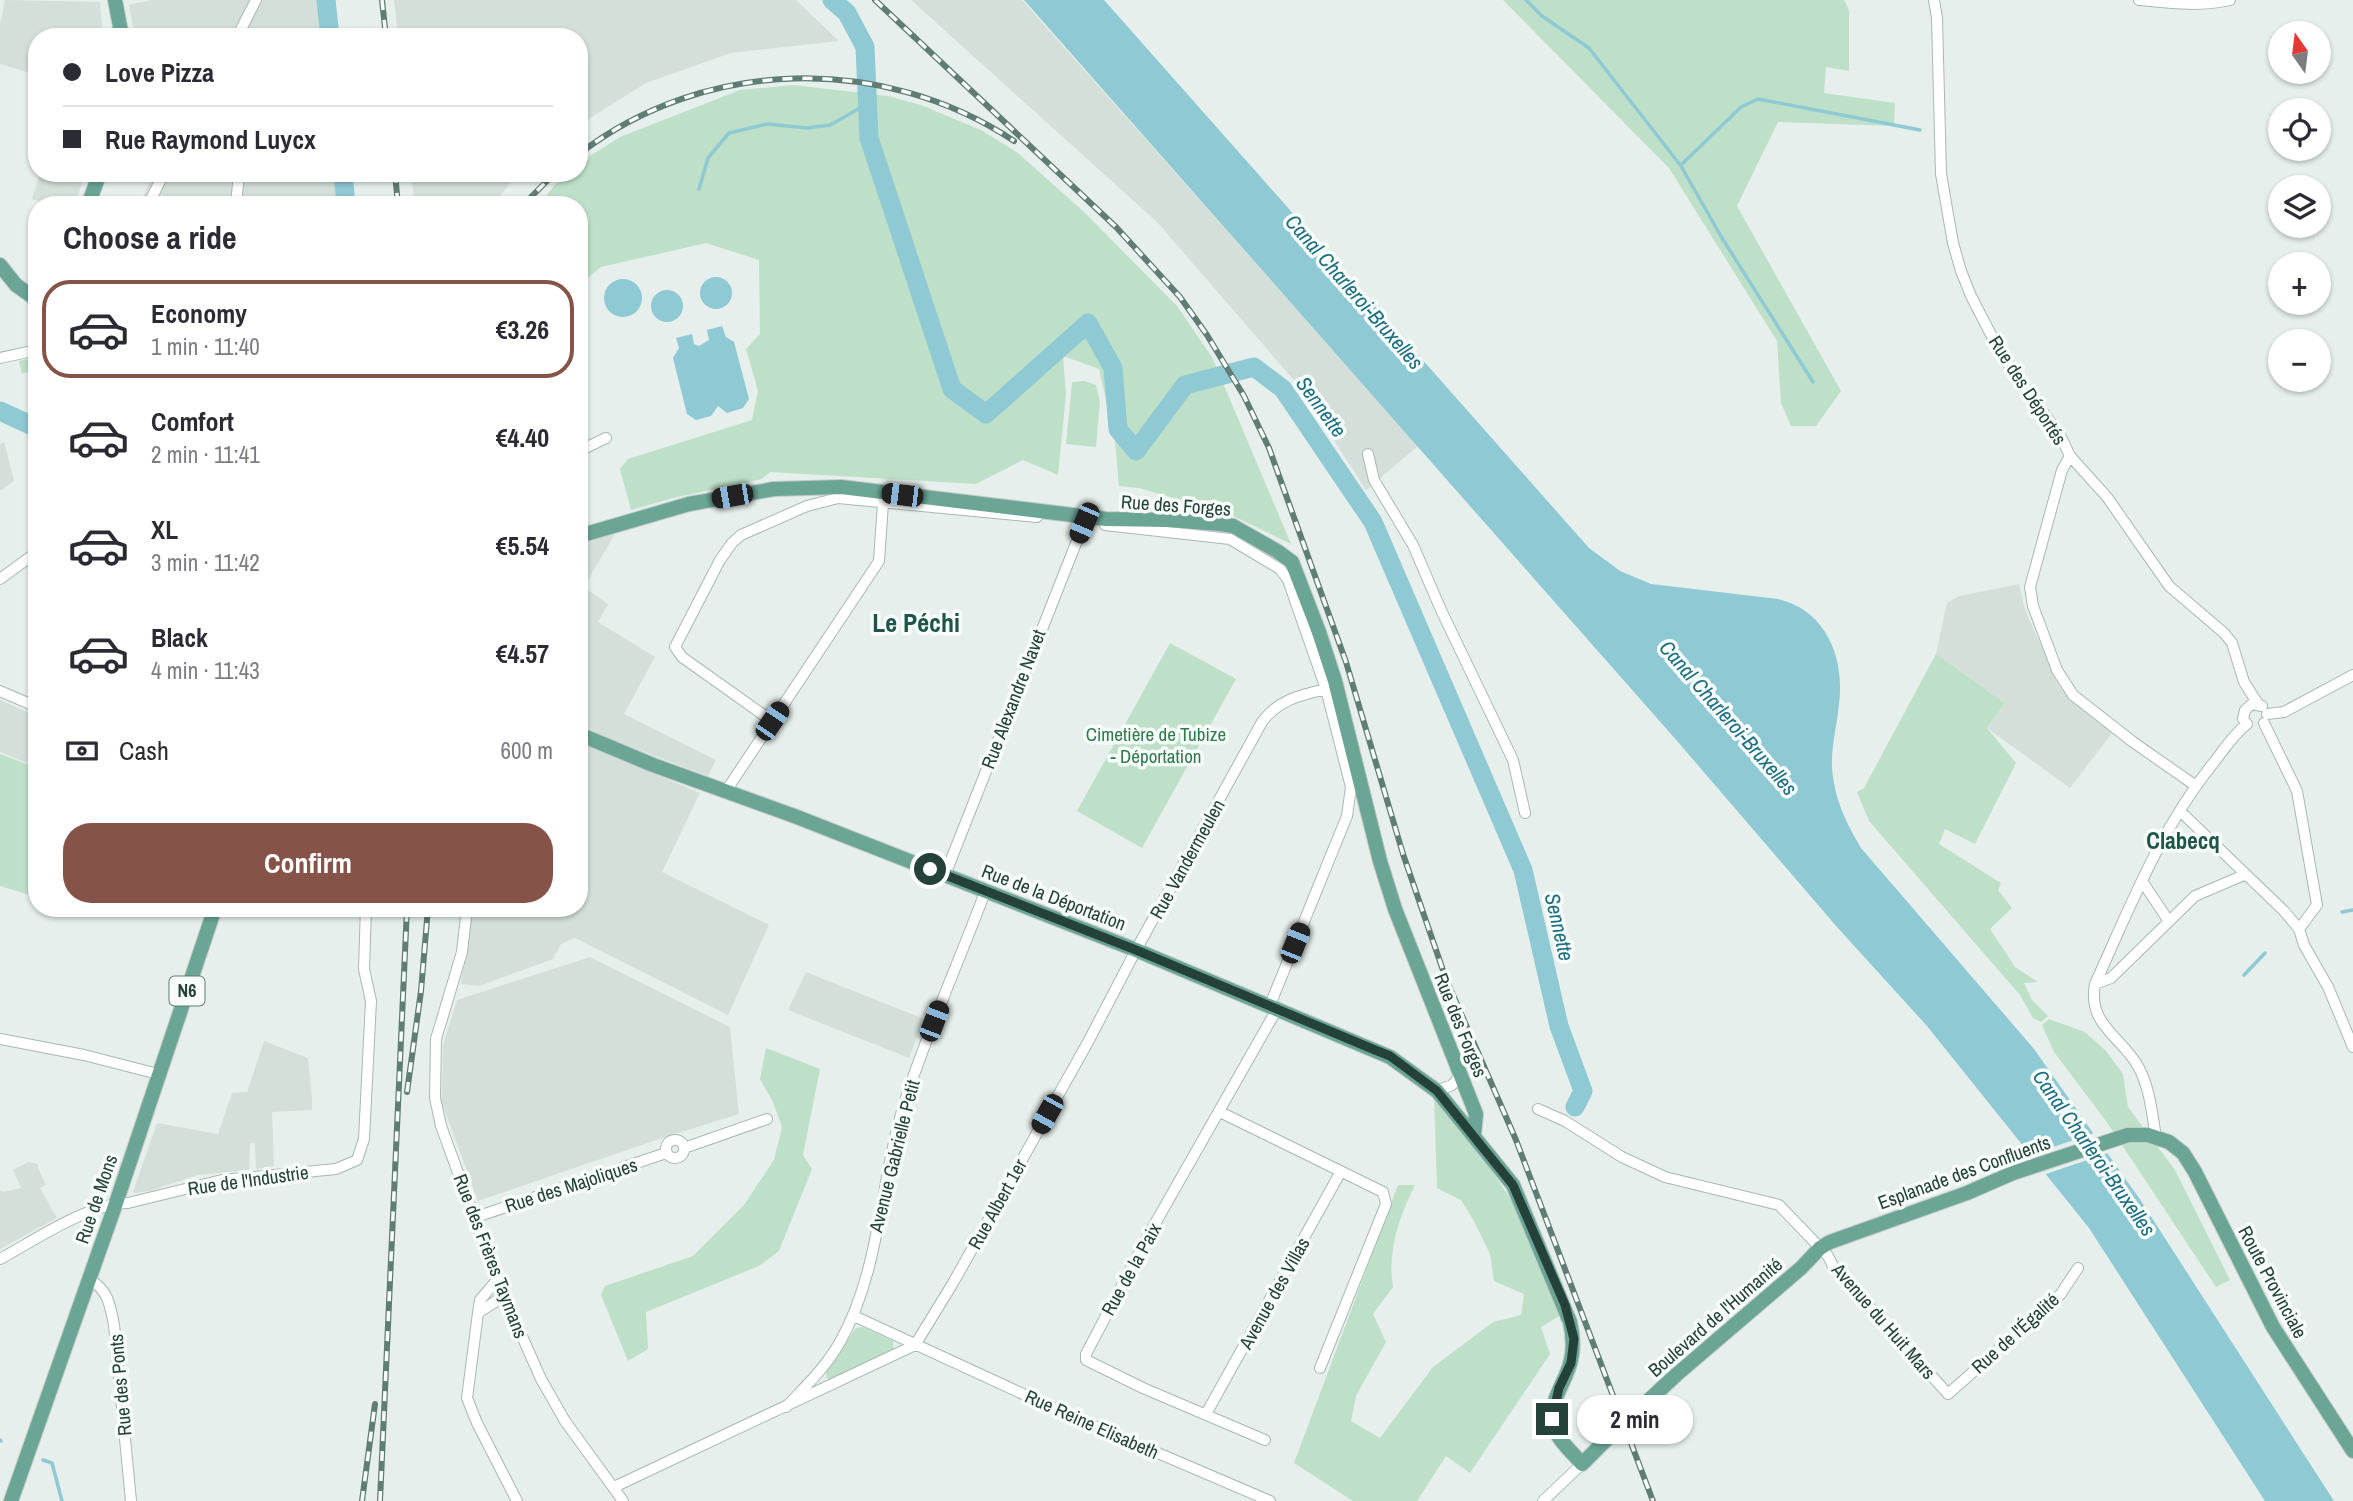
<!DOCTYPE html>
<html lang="en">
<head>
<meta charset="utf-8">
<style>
	:root { --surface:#fff; --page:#f7f7f7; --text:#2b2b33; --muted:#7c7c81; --line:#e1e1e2; --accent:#855347 }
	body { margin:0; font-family:"Archivo Narrow",sans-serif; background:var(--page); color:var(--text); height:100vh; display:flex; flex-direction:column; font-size:26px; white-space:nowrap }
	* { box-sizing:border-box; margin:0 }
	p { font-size:23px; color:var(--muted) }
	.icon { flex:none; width:38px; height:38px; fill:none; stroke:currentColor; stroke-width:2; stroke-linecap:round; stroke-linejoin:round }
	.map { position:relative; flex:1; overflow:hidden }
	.details { position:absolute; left:28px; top:196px; width:560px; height:721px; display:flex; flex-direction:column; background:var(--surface); border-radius:28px; box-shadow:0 2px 5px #0004 }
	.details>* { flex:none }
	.top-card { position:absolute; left:28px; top:28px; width:560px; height:154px; border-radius:28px; box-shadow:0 2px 5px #0004; display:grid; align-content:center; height:154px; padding:0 35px; background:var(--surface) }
	.needle { width:46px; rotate:346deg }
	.fabs { position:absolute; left:2268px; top:21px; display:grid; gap:14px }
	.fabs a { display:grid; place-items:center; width:63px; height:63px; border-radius:50%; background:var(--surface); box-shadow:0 2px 5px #0004; font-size:35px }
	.end { position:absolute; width:32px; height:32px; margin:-16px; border:9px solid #24423a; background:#fff; box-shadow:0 0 0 4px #fff }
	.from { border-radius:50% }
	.bubble { position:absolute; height:49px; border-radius:24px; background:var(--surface); box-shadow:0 2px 5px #0004; font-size:23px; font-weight:700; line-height:49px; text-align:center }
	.car { position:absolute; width:21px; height:42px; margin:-21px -10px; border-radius:9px; box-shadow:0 0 5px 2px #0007; background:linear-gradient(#222 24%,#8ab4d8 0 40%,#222 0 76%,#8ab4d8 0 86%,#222 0) }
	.top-card b { display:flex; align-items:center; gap:24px; height:66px; font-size:26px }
	.top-card b+b { border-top:2px solid var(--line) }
	.top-card i { width:18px; height:18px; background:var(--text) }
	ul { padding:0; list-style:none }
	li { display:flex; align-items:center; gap:21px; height:98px; margin:0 14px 10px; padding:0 21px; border:4px solid transparent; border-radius:28px }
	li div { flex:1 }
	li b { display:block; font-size:26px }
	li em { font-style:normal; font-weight:700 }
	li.active { border-color:var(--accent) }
	li>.icon { width:63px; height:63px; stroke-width:1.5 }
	h2 { padding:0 35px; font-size:32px; line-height:84px }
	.pay { display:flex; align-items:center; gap:18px; height:77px; padding:0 35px; font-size:26px }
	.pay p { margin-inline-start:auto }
	.action { display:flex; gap:14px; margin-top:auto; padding:14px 35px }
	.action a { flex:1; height:80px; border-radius:28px; background:var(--accent); color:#fff; font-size:28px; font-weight:700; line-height:80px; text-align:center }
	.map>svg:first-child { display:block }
	.built { fill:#d4dfda }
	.green { fill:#bfe0c8 }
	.water { fill:#8ec9d4 }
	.pier { fill:#e6efeb }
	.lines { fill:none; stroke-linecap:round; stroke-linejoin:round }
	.stream { stroke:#8ec9d4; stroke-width:3.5 }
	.river { stroke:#8ec9d4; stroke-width:19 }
	.minor-casing { stroke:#a8b8b2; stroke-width:12 }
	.major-casing { stroke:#c2cac8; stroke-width:16 }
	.minor { stroke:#fff; stroke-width:10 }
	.major { stroke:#6aa596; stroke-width:14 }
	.rail-casing { stroke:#5f7d75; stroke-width:6 }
	.rail { stroke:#f7fbf9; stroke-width:3.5; stroke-dasharray:10; stroke-linecap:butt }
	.major-bridge-casing { stroke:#c2cac8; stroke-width:16; stroke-linecap:butt }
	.major-bridge { stroke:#6aa596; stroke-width:14 }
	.route { stroke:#24423a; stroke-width:9 }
	.labels { text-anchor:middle; stroke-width:7; stroke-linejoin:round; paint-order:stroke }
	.shield { fill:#f7fbf9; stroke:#637a73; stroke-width:2 }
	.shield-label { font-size:18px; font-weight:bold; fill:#24423a }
	.street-label { font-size:19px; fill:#24423a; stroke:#f7fbf9 }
	.park-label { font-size:19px; fill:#2d7a4b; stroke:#f7fbf9 }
	.water-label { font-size:21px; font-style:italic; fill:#1c6f80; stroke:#f7fbf9 }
	.quarter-label { font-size:23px; font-weight:bold; fill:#1f5548; stroke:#f7fbf9 }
	.district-label { font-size:26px; font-weight:bold; fill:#1f5548; stroke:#f7fbf9 }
</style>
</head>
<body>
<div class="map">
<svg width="2353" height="1501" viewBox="0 0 2353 1501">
	<rect width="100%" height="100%" fill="#e6efeb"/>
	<path class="built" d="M 5,0 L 100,2 L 103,37 L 37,37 L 37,75 L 0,64 L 0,25 Z
		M 151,0 L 318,0 L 322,37 L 135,37 L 129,5 Z
		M 394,0 L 796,0 L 839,41 L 731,53 L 646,83 L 579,125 L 579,37 L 398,37 Z
		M 911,0 L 1022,0 L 1418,446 L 1366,490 L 1299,386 L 1157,222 Z
		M 40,173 L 85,173 L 75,205 L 50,205 L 32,199 Z
		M 154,173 L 334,173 L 337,205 L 139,205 Z
		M 411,173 L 518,173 L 493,205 L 415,205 Z
		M 4,442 L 14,481 L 0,491 L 0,444 Z
		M 615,534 L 584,587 L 608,604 L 598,622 L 655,657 L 624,714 L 716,760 L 708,776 L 613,740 L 579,724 L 579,544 Z
		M 2019,584 L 2025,610 L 2059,686 L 2085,712 L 2112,733 L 2070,788 L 1987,728 L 2005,703 L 1936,654 L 1947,603 L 1959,596 Z
		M 0,700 L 37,716 L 37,747 L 33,757 L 29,756 L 27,763 L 0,752 Z
		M 579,742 L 700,793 L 662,872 L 769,925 L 728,1015 L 575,938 L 561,944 L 553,959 L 479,986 L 461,984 L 469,908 L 579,908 Z
		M 590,957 L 730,1027 L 739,1114 L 656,1140 L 478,1201 L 442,1103 L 443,1045 L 457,1000 Z
		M 806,972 L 924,1019 L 909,1058 L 788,1010 Z
		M 264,1041 L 308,1058 L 312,1099 L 312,1110 L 272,1112 L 274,1166 L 256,1169 L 255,1143 L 250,1143 L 249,1170 L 198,1175 L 149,1191 L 135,1193 L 133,1192 L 157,1123 L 218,1134 L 232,1093 L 247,1092 Z
		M 28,1162 L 38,1164 L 38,1168 L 46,1185 L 40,1188 L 57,1218 L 0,1249 L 0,1190 L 3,1192 L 21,1188 L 13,1170 Z"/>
	<path class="green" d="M 1503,0 L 1844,0 L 1849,10 L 1849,71 L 1826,67 L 1824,93 L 1895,103 L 1894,126 L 1778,122 L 1737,206 L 1841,391 L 1816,426 L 1791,426 L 1781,403 L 1777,341 L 1669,168 Z
		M 793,85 L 888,96 L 921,105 L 981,130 L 1018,153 L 1084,212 L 1177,306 L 1212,357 L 1291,544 L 1229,514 L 1139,488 L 1119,486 L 1115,440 L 1099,369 L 1063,356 L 1066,395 L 1058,475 L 1023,460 L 976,484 L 770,472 L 762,479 L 673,498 L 631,510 L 620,469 L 628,459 L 752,420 L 758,391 L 746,349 L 760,334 L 759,260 L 706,243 L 601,267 L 579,285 L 579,205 L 538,205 L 565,173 L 579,173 L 579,163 L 620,137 L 740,90 Z
		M 37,357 L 37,368 L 22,374 L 19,361 Z
		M 1084,381 L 1096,385 L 1100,402 L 1096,447 L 1066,444 L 1072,382 Z
		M 1170,643 L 1236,679 L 1142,848 L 1077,811 Z
		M 1936,654 L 2005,703 L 1987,728 L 2016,763 L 1975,844 L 1945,829 L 1939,844 L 2001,883 L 1998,890 L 2012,908 L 1990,929 L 2015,967 L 2038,982 L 2024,983 L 2032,1000 L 2048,1016 L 2041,1022 L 2033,1018 L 2020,995 L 1869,821 L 1857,792 L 1864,788 Z
		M 0,754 L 37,768 L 37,897 L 0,886 Z
		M 2049,1019 L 2085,1032 L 2106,1051 L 2123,1074 L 2128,1107 L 2175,1170 L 2230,1280 L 2216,1287 L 2106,1121 L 2054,1052 L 2042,1025 Z
		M 766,1048 L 820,1069 L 803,1155 L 812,1169 L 779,1251 L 759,1266 L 646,1312 L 648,1349 L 628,1361 L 601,1295 L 605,1286 L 693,1256 L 744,1205 L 774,1160 L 782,1127 L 773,1102 L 760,1079 Z
		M 1434,1096 L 1490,1168 L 1515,1206 L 1561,1315 L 1541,1327 L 1550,1354 L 1470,1473 L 1446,1456 L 1417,1501 L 1353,1501 L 1294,1463 L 1398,1185 L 1415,1185 C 1399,1217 1387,1252 1393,1287 L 1373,1314 L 1386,1342 L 1356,1396 L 1351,1421 L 1380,1438 L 1433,1367 L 1493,1322 L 1521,1315 L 1524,1294 L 1494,1281 L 1490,1254 L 1474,1221 L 1461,1200 L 1437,1188 Z
		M 862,1327 L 893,1341 L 893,1351 L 830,1380 L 826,1377 L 826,1371 L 856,1328 Z"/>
	<path class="water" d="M 1024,0 L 1104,0 L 1589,548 L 1620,571 L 1651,584 L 1778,599 C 1826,610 1845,658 1839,704 C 1837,726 1831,746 1832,768 C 1834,798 1846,823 1861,848 L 2034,1049 L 2141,1201 L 2334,1501 L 2265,1501 L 2089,1228 L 1927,1026 L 1837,927 L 1678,742 Z
		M700 293a16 16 0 1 1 32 0a16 16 0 1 1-32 0Z
		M604 298a19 19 0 1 1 38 0a19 19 0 1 1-38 0Z
		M651 306a16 16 0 1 1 32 0a16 16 0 1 1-32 0Z
		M 722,326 L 726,337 L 734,342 L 749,399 L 743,408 L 727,413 L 718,406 L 711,416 L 696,420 L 687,414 L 673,358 L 679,348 L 676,338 L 692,334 L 694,344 L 699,346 L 709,340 L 707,330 Z"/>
	<path class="pier" d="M 2097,1132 L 2111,1152 L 2043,1175 L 2027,1156 Z"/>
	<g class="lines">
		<path class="stream" d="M 1526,0 L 1542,16 L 1589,48 L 1681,166 L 1722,238 L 1813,382
			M 1681,165 L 1741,107 L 1758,99 L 1920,130
			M 699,189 L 708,158 L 729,133 L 767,124 L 807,128 L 830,125 L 867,104
			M 2342,912 L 2353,910
			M 2244,975 L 2265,953
			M 0,1440 L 1,1441
			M 43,1460 L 52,1463 L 62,1501"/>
		<path class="river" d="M 326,0 L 330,37
			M 832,0 L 847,13 L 865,47 L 869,138 L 952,389 L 986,414 L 1088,323 L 1113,368 L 1118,429 L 1136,451 L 1185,385 L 1254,367 L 1283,389 L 1373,522 L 1523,870 L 1559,1026 L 1583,1091 L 1575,1107
			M 343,173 L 346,205
			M 0,411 L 37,428"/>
		<g class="minor-casing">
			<path id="minor" d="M 1934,0 L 1937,18 L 1941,174 L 1953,243 L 1961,271 L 1971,296 L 2001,354 L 2061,437 L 2070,456 L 2107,497 L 2169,586 L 2224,633 L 2232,643 L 2244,682 L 2258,704
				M 2139,0 C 2170,3 2199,7 2230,0
				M 237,37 L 256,0
				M 148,205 L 164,173
				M 236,205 L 239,173
				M 0,358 L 37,350
				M 579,451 L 606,438
				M 1368,454 L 1374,480 L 1413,545 L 1441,610 L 1513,760 L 1525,813
				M 2070,456 L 2062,470 L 2030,587 L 2033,606 L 2057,670 L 2073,695 L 2133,742 L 2196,786
				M 1105,525 L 1230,539 L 1280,569 L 1288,580 L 1326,689 L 1351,787 L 1347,816 L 1270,1005
				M 0,579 L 37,552
				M 0,691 L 37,707
				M 2267,714 L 2284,712 L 2353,675
				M 772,721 L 682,657 L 675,647 L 720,560 L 732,543 L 741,535 L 807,506 L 838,498 L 1037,517
				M 2264,723 L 2297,791 L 2317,905 L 2299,929
				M 2247,724 L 2243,719 L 2245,710 L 2252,704 L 2262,706
				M 726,791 L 879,561 L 883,503
				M 2180,811 L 2284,911 L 2299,929 L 2304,945 L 2328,987 L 2353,1047
				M 945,875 L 1084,523
				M 2142,881 L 2168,920
				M 467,908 L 462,952 L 436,1039 L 435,1098 L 441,1126 L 497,1280 L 541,1379 L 565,1421 L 623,1501
				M 2095,984 L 2111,978 L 2195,896 L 2244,875
				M 0,1039 L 84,1055 L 158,1074
				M 1437,1091 L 1452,1085 L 1461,1075
				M 1538,1109 L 1565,1121 L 1622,1157 L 1665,1177 L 1779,1205 L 1828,1256 L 1833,1266 L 1948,1394 L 2060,1295 L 2078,1268
				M 1220,1112 L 1383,1192 L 1386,1204 L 1320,1368
				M 2156,1137 C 2152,1114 2150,1089 2139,1068 C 2123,1037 2087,1026 2095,984 C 2130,907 2161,827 2215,761 C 2225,748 2234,734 2247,724
				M666 1149a9 9 0 1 1 18 0a9 9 0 1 1-18 0Z
				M 684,1148 L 767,1119
				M 476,1217 L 666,1153
				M 0,1259 C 35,1240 89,1203 128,1203 L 222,1180 L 336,1169 L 357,1160 L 364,1139 L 371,1001 L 364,969 L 366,908
				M 89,1279 C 108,1290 110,1304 114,1325 L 131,1501
				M 497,1280 L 480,1300 L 478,1313 L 504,1296
				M 478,1313 L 467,1398 L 477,1423 L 517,1501
				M 854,1316 L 1062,1412 L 1270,1501
				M 915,1345 L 953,1283 L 1088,1042 L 1136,950 L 1262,722 C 1278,700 1300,695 1326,689
				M 786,1407 C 805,1387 826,1367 840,1342 C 881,1269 880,1179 905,1101 C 928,1030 959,962 985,892
				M 1206,1414 L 1340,1173
				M 1265,1440 L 1143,1388 L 1086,1360 L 1086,1354 L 1148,1236 L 1277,1009
				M 614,1487 L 915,1345
				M 1543,1501 L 1582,1464"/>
		</g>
		<g class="major-casing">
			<path id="major" d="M 115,0 L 122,37
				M 88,205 L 100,173
				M 0,265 L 16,285 L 37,300
				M 579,536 L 689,504 L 774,489 L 841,487 L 1106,519 L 1167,520 L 1221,524 L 1233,526 L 1277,551 L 1292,562 L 1319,632 L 1335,681 L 1380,861 L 1395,909 L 1476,1114 L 1474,1135
				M 579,734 L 653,765 L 797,817 L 1136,950 L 1390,1057 L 1437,1091 L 1513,1185 L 1570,1322 C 1573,1335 1574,1347 1571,1360 C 1566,1385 1542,1407 1557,1434 C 1563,1445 1574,1454 1582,1464 L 1610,1436
				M 1676,1375 L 1801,1268 L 1820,1248 L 1830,1242 L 1967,1193 L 2013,1173 L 2128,1135 L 2148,1135 L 2169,1142 L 2183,1153 L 2195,1172 L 2273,1327 L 2353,1451
				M 11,1501 L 116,1203 L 215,908"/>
		</g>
		<use href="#minor" class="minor"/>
		<use href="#major" class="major"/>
		<g class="rail-casing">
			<path id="rail" d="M 382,0 L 386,37
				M 875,0 L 1116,227 L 1180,297 L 1207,335 L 1244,396 L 1269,448 L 1346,662 L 1403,854 L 1446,979 L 1516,1140 L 1653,1501
				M 579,154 C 705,57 883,54 1014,141
				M 395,173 L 398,205
				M 523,205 L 555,173
				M 407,1092 L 421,991 L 428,908
				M 362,1501 L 375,1404
				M 380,1501 L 407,908"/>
		</g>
		<use href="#rail" class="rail"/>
		<g class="major-bridge-casing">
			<path id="major-bridge" d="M 1610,1436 L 1676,1375"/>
		</g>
		<use href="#major-bridge" class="major-bridge"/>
	</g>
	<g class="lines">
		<path class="route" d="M 930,869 L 1136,950 L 1375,1050 L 1390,1056 L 1437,1091 L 1513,1185 L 1565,1305 L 1574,1339 L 1571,1363 L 1559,1388 L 1552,1419"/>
	</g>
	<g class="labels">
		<rect class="shield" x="169.5" y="976.5" width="35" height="29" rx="5"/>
		<g class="shield-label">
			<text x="187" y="997">N6</text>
		</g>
		<g class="street-label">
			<text transform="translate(2028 390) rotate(57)" y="7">Rue des Déportés</text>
			<text transform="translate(1176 505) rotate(4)" y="7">Rue des Forges</text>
			<text transform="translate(1013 699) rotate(-69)" y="7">Rue Alexandre Navet</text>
			<text transform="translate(1187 859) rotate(-61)" y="7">Rue Vandermeulen</text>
			<text transform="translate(1054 897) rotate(21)" y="7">Rue de la Déportation</text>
			<text transform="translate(1461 1025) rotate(68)" y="7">Rue des Forges</text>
			<text transform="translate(894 1156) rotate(-76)" y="7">Avenue Gabrielle Petit</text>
			<text transform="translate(1964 1172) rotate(-20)" y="7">Esplanade des Confluents</text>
			<text transform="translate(248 1180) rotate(-8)" y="7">Rue de l'Industrie</text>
			<text transform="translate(571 1185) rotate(-18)" y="7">Rue des Majoliques</text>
			<text transform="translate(96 1199) rotate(-71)" y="7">Rue de Mons</text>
			<text transform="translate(997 1204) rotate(-61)" y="7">Rue Albert 1er</text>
			<text transform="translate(491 1256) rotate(69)" y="7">Rue des Frères Taymans</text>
			<text transform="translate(1131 1269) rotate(-61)" y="7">Rue de la Paix</text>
			<text transform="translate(2273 1282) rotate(62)" y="7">Route Provinciale</text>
			<text transform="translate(1274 1293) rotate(-61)" y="7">Avenue des Villas</text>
			<text transform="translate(1715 1317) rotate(-41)" y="7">Boulevard de l'Humanité</text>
			<text transform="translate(1884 1321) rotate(49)" y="7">Avenue du Huit Mars</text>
			<text transform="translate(2015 1333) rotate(-42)" y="7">Rue de l'Égalité</text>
			<text transform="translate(120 1385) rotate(-95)" y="7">Rue des Ponts</text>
			<text transform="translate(1092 1424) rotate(24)" y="7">Rue Reine Elisabeth</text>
		</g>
		<g class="park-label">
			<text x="1156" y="741">Cimetière de Tubize<tspan x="1156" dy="22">- Déportation</tspan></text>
		</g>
		<g class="water-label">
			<text transform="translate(1354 292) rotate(49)" y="7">Canal Charleroi-Bruxelles</text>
			<text transform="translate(1321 407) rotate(54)" y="7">Sennette</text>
			<text transform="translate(1728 718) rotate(49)" y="7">Canal Charleroi-Bruxelles</text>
			<text transform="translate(1559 927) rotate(77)" y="7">Sennette</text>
			<text transform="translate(2094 1153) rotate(55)" y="7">Canal Charleroi-Bruxelles</text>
		</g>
		<g class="quarter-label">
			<text x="2183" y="849">Clabecq</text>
		</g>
		<g class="district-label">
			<text x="916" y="632">Le Péchi</text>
		</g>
	</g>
</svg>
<div class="fabs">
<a><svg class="needle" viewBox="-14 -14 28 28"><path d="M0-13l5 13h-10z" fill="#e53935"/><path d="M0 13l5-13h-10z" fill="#7c7c81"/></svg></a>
<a><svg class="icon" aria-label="locate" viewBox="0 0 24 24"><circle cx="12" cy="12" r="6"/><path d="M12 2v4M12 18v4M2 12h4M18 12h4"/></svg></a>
<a><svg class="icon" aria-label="layers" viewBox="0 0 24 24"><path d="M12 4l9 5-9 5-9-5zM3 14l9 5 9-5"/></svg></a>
<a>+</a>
<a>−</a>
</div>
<i class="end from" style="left:930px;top:869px"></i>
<i class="end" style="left:1552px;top:1419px"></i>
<div class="bubble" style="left:1577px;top:1395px;width:116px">2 min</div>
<i class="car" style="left:902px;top:495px;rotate:277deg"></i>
<i class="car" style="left:732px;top:496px;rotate:260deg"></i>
<i class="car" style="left:1084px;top:523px;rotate:203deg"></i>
<i class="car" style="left:772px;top:721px;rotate:34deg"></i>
<i class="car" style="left:1295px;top:943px;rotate:22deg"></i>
<i class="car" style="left:934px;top:1021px;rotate:21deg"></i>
<i class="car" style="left:1047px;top:1114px;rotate:209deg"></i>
<div class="top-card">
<b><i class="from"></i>Love Pizza</b>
<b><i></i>Rue Raymond Luycx</b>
</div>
<section class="details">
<h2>Choose a ride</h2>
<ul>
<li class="active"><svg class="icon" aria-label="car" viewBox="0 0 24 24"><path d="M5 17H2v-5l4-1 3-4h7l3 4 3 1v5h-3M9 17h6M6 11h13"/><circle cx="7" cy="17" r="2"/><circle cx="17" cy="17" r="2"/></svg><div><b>Economy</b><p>1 min · 11:40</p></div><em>€3.26</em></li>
<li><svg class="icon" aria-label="car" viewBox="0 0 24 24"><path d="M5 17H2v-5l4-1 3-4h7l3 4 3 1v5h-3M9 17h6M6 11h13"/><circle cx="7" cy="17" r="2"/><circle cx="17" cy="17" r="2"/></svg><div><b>Comfort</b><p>2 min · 11:41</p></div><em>€4.40</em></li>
<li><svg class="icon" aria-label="car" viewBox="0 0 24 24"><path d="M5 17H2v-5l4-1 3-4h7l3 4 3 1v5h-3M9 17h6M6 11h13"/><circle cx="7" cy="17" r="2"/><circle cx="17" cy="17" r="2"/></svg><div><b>XL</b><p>3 min · 11:42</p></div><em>€5.54</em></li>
<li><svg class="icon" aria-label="car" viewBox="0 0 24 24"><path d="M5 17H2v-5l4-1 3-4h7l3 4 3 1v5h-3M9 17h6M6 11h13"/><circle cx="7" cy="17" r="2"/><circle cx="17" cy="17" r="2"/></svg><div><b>Black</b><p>4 min · 11:43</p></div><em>€4.57</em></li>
</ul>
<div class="pay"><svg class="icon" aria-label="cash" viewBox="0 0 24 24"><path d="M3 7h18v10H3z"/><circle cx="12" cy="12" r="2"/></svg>Cash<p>600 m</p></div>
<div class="action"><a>Confirm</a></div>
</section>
</div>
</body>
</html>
